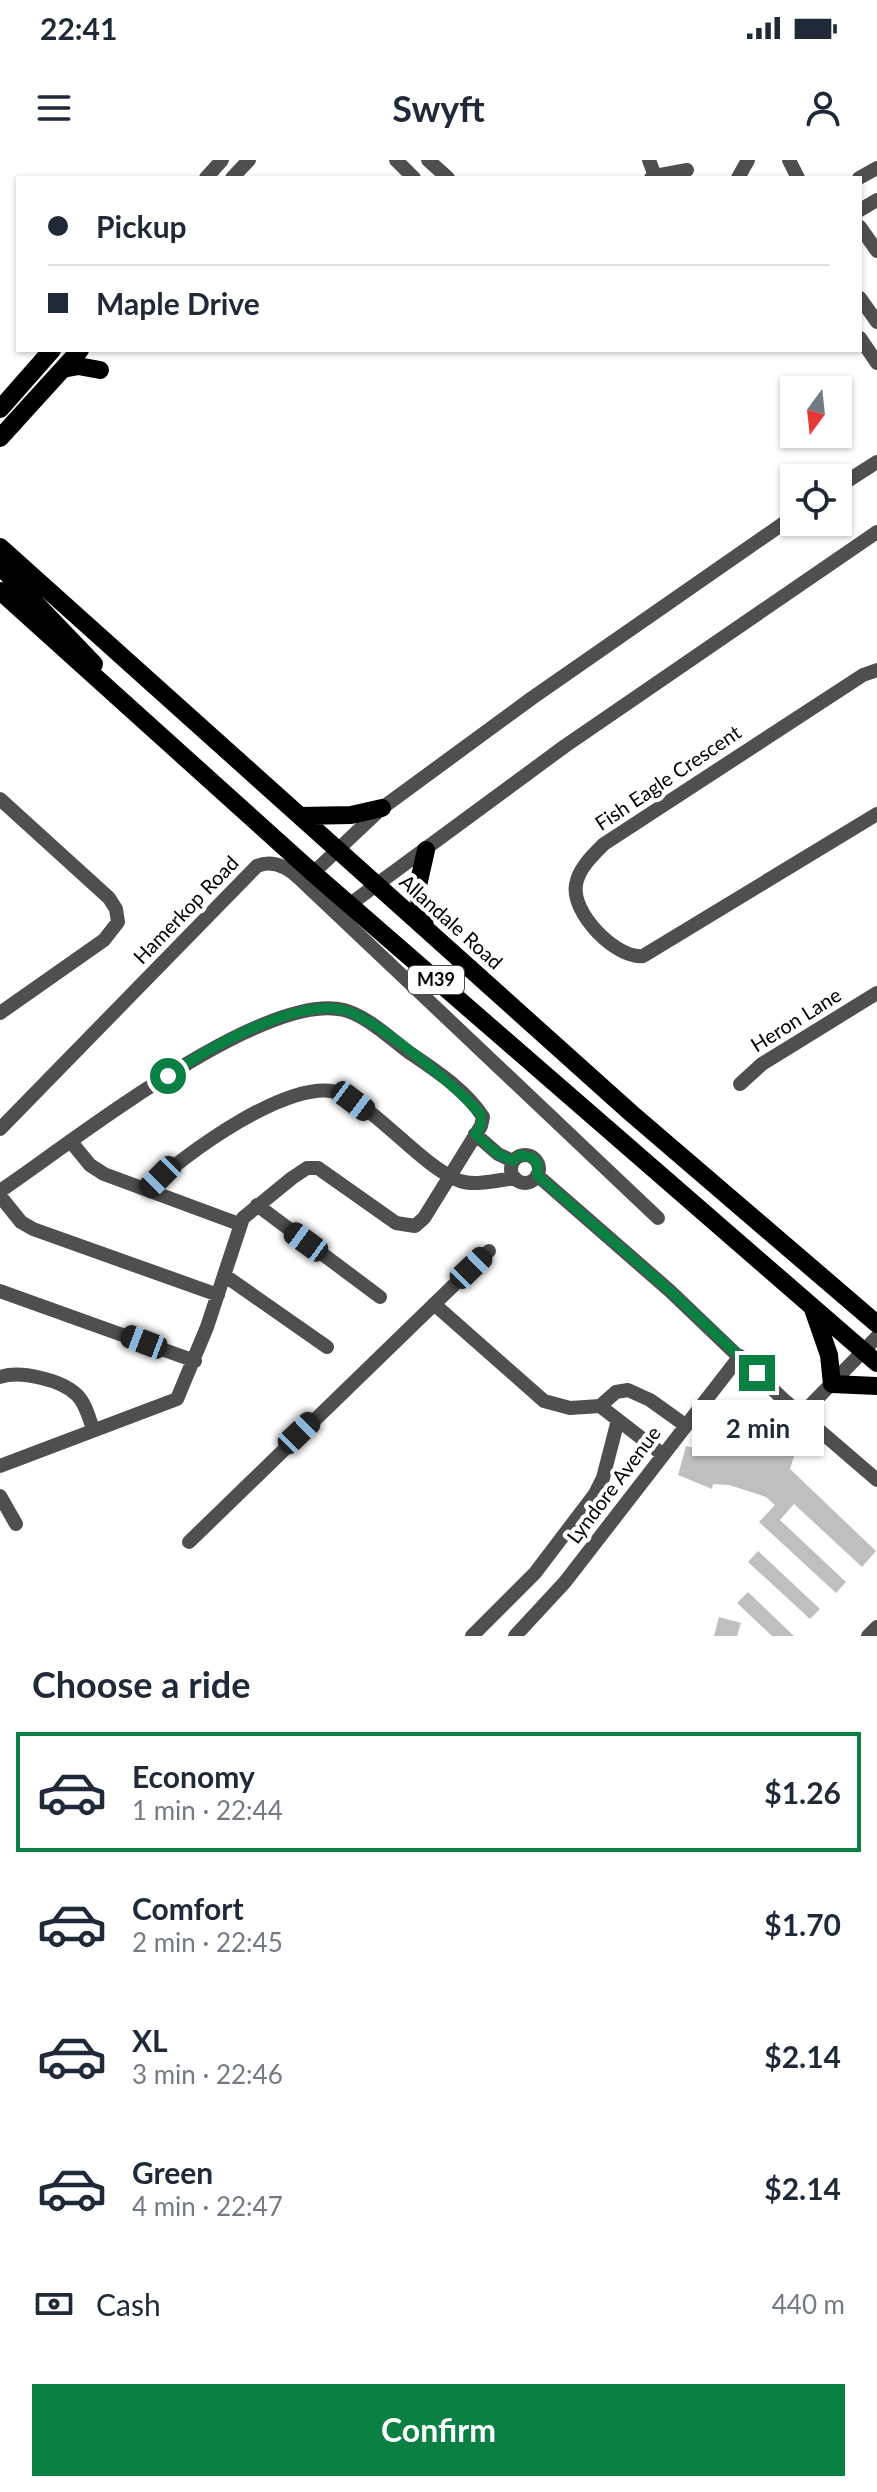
<!DOCTYPE html>
<html lang="en">
<head>
<meta charset="utf-8">
<style>
	:root { --surface:#fff; --page:#f2f2f3; --text:#1f2937; --muted:#747a83; --line:#e0e1e3; --accent:#0b8043 }
	body { margin:0; font-family:Lato,sans-serif; background:var(--page); color:var(--text); height:100vh; display:flex; flex-direction:column; font-size:30px; white-space:nowrap }
	* { box-sizing:border-box; margin:0 }
	p { font-size:26px; color:var(--muted) }
	.icon { flex:none; width:44px; height:44px; fill:none; stroke:currentColor; stroke-width:2; stroke-linecap:round; stroke-linejoin:round }
	.map { position:relative; height:1476px; overflow:hidden }
	.drawer { display:flex; flex-direction:column; background:var(--surface); flex:1 }
	.drawer>* { flex:none }
	.banner { position:absolute; left:16px; top:16px; width:846px; height:176px; border-radius:0px; box-shadow:0 2px 6px #0004; display:grid; align-content:center; height:176px; padding:0 32px; background:var(--surface) }
	.needle { width:52px; rotate:195deg }
	.fabs { position:absolute; left:780px; top:216px; display:grid; gap:16px }
	.fabs a { display:grid; place-items:center; width:72px; height:72px; border-radius:0px; background:var(--surface); box-shadow:0 2px 6px #0004; font-size:40px }
	.end { position:absolute; width:36px; height:36px; margin:-18px; border:10px solid #0b8043; background:#fff; box-shadow:0 0 0 4px #fff }
	.from { border-radius:50% }
	.bubble { position:absolute; height:56px; border-radius:0px; background:var(--surface); box-shadow:0 2px 6px #0004; font-size:26px; font-weight:700; line-height:56px; text-align:center }
	.car { position:absolute; width:24px; height:48px; margin:-24px -12px; border-radius:10px; box-shadow:0 0 6px 2px #0007; background:linear-gradient(#222 24%,#8ab4d8 0 40%,#222 0 76%,#8ab4d8 0 86%,#222 0) }
	.banner b { display:flex; align-items:center; gap:28px; height:76px; font-size:30px }
	.banner b+b { border-top:2px solid var(--line) }
	.banner i { width:20px; height:20px; background:var(--text) }
	ul { padding:0; list-style:none }
	li { display:flex; align-items:center; gap:24px; height:120px; margin:0 16px 12px; padding:0 16px; border:4px solid transparent; border-radius:0px }
	li div { flex:1 }
	li b { display:block; font-size:30px }
	li em { font-style:normal; font-weight:700 }
	li.on { border-color:var(--accent) }
	li>.icon { width:72px; height:72px; stroke-width:1.5 }
	h2 { padding:0 32px; font-size:36px; line-height:96px }
	.pay { display:flex; align-items:center; gap:20px; height:88px; padding:0 32px; font-size:30px }
	.pay p { margin-inline-start:auto }
	.primary-button { display:flex; gap:16px; margin-top:auto; padding:16px 32px }
	.primary-button a { flex:1; height:92px; border-radius:0px; background:var(--accent); color:#fff; font-size:32px; font-weight:700; line-height:92px; text-align:center }
	.status { display:flex; justify-content:space-between; align-items:center; height:56px; padding:0 40px; background:var(--surface); direction:ltr }
	.status svg { height:22px; fill:currentColor }
	header { display:flex; justify-content:space-between; align-items:center; height:104px; padding:0 32px; background:var(--surface); font-size:36px; font-weight:700 }
	.map>svg:first-child { display:block }
	.building { fill:#bfbfbf }
	.lines { fill:none; stroke-linecap:round; stroke-linejoin:round }
	.minor { stroke:#4f4f4f; stroke-width:14 }
	.major { stroke:#000; stroke-width:18 }
	.route { stroke:#0b8043; stroke-width:10 }
	.labels { text-anchor:middle; stroke-width:8; stroke-linejoin:round; paint-order:stroke }
	.shield { fill:#fff; stroke:#4c4c4c; stroke-width:2 }
	.shield-label { font-size:18px; font-weight:bold; fill:#000 }
	.street-label { font-size:20px; fill:#000; stroke:#fff }
</style>
</head>
<body>
<div class="status"><b>22:41</b><svg viewBox="0 0 49 12"><path d="M0 12V9h3v3zM5 12V6h3v6zM10 12V3h3v9zM15 12V0h3v12zM26 1h20v11H26zM47 4h2v5h-2z"/></svg></div>
<header><svg class="icon" aria-label="menu" viewBox="0 0 24 24"><path d="M4 6h16M4 12h16M4 18h16"/></svg>Swyft<svg class="icon" aria-label="person" viewBox="0 0 24 24"><circle cx="12" cy="8" r="4"/><path d="M4 21q1-7 8-7t8 7"/></svg></header>
<div class="map">
<svg width="877" height="1476" viewBox="0 0 877 1476">
	<rect width="100%" height="100%" fill="#fff"/>
	<path class="building" d="M 713,1263 L 736,1270 L 743,1274 L 742,1280 L 794,1296 L 790,1309 L 876,1391 L 862,1407 L 794,1344 L 780,1360 L 846,1422 L 836,1433 L 759,1362 L 775,1345 L 766,1337 L 729,1325 L 713,1324 L 712,1329 L 678,1315 L 686,1286 L 699,1289 L 706,1264 Z
		M 758,1391 L 820,1449 L 810,1459 L 748,1402 Z
		M 748,1432 L 794,1476 L 772,1476 L 737,1443 Z
		M 719,1457 L 741,1463 L 737,1476 L 714,1476 Z"/>
	<g class="lines">
		<path class="minor" d="M 396,0 L 414,18
			M 428,0 L 448,18
			M 649,0 L 655,16 L 651,18
			M 789,0 L 798,18
			M 655,16 L 687,10
			M 206,18 L 222,0
			M 232,18 L 249,0
			M 738,18 L 748,0
			M 859,18 L 877,8
			M 860,50 L 877,40
			M 860,67 L 877,91
			M 860,138 L 877,162
			M 860,178 L 877,203
			M 838,327 L 877,302
			M 877,510 L 863,515 L 604,684 C 593,695 578,709 576,725 C 571,753 616,799 643,796 L 877,654
			M 0,639 L 109,738 L 116,749 L 118,762 L 104,780 L 0,853
			M 313,713 L 382,648 L 532,538 L 794,356
			M 349,745 L 565,586 L 877,372
			M 740,924 L 762,904 L 877,833
			M 0,969 L 257,706 C 273,699 287,707 299,718 L 658,1058
			M 475,974 L 498,994 L 513,1001
			M 72,983 L 90,1005 L 104,1014 L 239,1064
			M511 1009a14 14 0 1 1 28 0a14 14 0 1 1-28 0Z
			M 537,1015 L 670,1131 L 784,1240 L 877,1320
			M 147,1030 C 179,998 295,912 342,934 C 381,953 423,1007 460,1021 C 475,1026 499,1020 515,1018
			M 0,1031 C 70,984 263,830 344,850 C 367,856 391,879 410,893 C 436,911 466,930 483,957 L 481,966 L 424,1058 L 415,1066 L 396,1063 L 318,1008 L 307,1008 L 292,1018 L 243,1058 L 207,1167 L 177,1239 L 0,1306
			M 0,1036 L 21,1062 L 33,1069 L 218,1135
			M 257,1045 L 380,1137
			M 224,1115 L 327,1187
			M 0,1131 L 195,1201
			M 434,1144 L 544,1241 L 570,1248 L 600,1246 L 616,1232 L 628,1230 L 650,1240 L 685,1265
			M 0,1217 C 20,1210 62,1220 77,1235 C 86,1244 89,1258 93,1269
			M 600,1246 L 662,1294
			M 801,1255 L 877,1177
			M 0,1336 L 16,1364
			M 189,1382 L 489,1091
			M 472,1476 L 535,1413 L 595,1334 L 603,1318 L 618,1260
			M 515,1476 L 565,1422 L 740,1196
			M 868,1476 L 877,1467"/>
		<path class="major" d="M 63,209 L 78,206 L 100,210
			M 0,249 L 52,190
			M 0,278 L 80,190
			M 0,387 L 631,953 L 877,1164
			M 0,406 L 94,504
			M 0,431 L 313,713 L 877,1203
			M 300,656 L 351,655 L 382,648
			M 425,766 L 417,730 L 426,690
			M 813,1149 L 829,1195 L 832,1224 L 877,1226"/>
	</g>
	<g class="lines">
		<path class="route" d="M 168,916 C 206,889 296,838 344,850 C 376,858 457,928 481,954 L 481,966 L 475,974 L 498,994 L 513,1001 L 520,995 L 533,998 L 538,1005 L 537,1015 L 546,1023 L 670,1131 L 757,1213"/>
	</g>
	<g class="labels">
		<rect class="shield" x="408" y="806" width="56" height="28" rx="6"/>
		<g class="shield-label">
			<text x="436" y="826">M39</text>
		</g>
		<g class="street-label">
			<text transform="translate(668 618) rotate(-34)" y="7">Fish Eagle Crescent</text>
			<text transform="translate(186 750) rotate(-46)" y="7">Hamerkop Road</text>
			<text transform="translate(451 762) rotate(42)" y="7">Allandale Road</text>
			<text transform="translate(796 860) rotate(-32)" y="7">Heron Lane</text>
			<text transform="translate(614 1325) rotate(-53)" y="7">Lyndore Avenue</text>
		</g>
	</g>
</svg>
<div class="fabs">
<a><svg class="needle" viewBox="-14 -14 28 28"><path d="M0-13l5 13h-10z" fill="#e53935"/><path d="M0 13l5-13h-10z" fill="#747a83"/></svg></a>
<a><svg class="icon" aria-label="locate" viewBox="0 0 24 24"><circle cx="12" cy="12" r="6"/><path d="M12 2v4M12 18v4M2 12h4M18 12h4"/></svg></a>
</div>
<i class="end from" style="left:168px;top:916px"></i>
<i class="end" style="left:757px;top:1213px"></i>
<div class="bubble" style="left:692px;top:1240px;width:132px">2 min</div>
<i class="car" style="left:353px;top:941px;rotate:127deg"></i>
<i class="car" style="left:160px;top:1017px;rotate:225deg"></i>
<i class="car" style="left:306px;top:1082px;rotate:306deg"></i>
<i class="car" style="left:471px;top:1108px;rotate:46deg"></i>
<i class="car" style="left:144px;top:1182px;rotate:291deg"></i>
<i class="car" style="left:299px;top:1273px;rotate:46deg"></i>
<div class="banner">
<b><i class="from"></i>Pickup</b>
<b><i></i>Maple Drive</b>
</div>
</div>
<section class="drawer">
<h2>Choose a ride</h2>
<ul>
<li class="on"><svg class="icon" aria-label="car" viewBox="0 0 24 24"><path d="M5 17H2v-5l4-1 3-4h7l3 4 3 1v5h-3M9 17h6M6 11h13"/><circle cx="7" cy="17" r="2"/><circle cx="17" cy="17" r="2"/></svg><div><b>Economy</b><p>1 min · 22:44</p></div><em>$1.26</em></li>
<li><svg class="icon" aria-label="car" viewBox="0 0 24 24"><path d="M5 17H2v-5l4-1 3-4h7l3 4 3 1v5h-3M9 17h6M6 11h13"/><circle cx="7" cy="17" r="2"/><circle cx="17" cy="17" r="2"/></svg><div><b>Comfort</b><p>2 min · 22:45</p></div><em>$1.70</em></li>
<li><svg class="icon" aria-label="car" viewBox="0 0 24 24"><path d="M5 17H2v-5l4-1 3-4h7l3 4 3 1v5h-3M9 17h6M6 11h13"/><circle cx="7" cy="17" r="2"/><circle cx="17" cy="17" r="2"/></svg><div><b>XL</b><p>3 min · 22:46</p></div><em>$2.14</em></li>
<li><svg class="icon" aria-label="car" viewBox="0 0 24 24"><path d="M5 17H2v-5l4-1 3-4h7l3 4 3 1v5h-3M9 17h6M6 11h13"/><circle cx="7" cy="17" r="2"/><circle cx="17" cy="17" r="2"/></svg><div><b>Green</b><p>4 min · 22:47</p></div><em>$2.14</em></li>
</ul>
<div class="pay"><svg class="icon" aria-label="cash" viewBox="0 0 24 24"><path d="M3 7h18v10H3z"/><circle cx="12" cy="12" r="2"/></svg>Cash<p>440 m</p></div>
<div class="primary-button"><a>Confirm</a></div>
</section>
</body>
</html>
